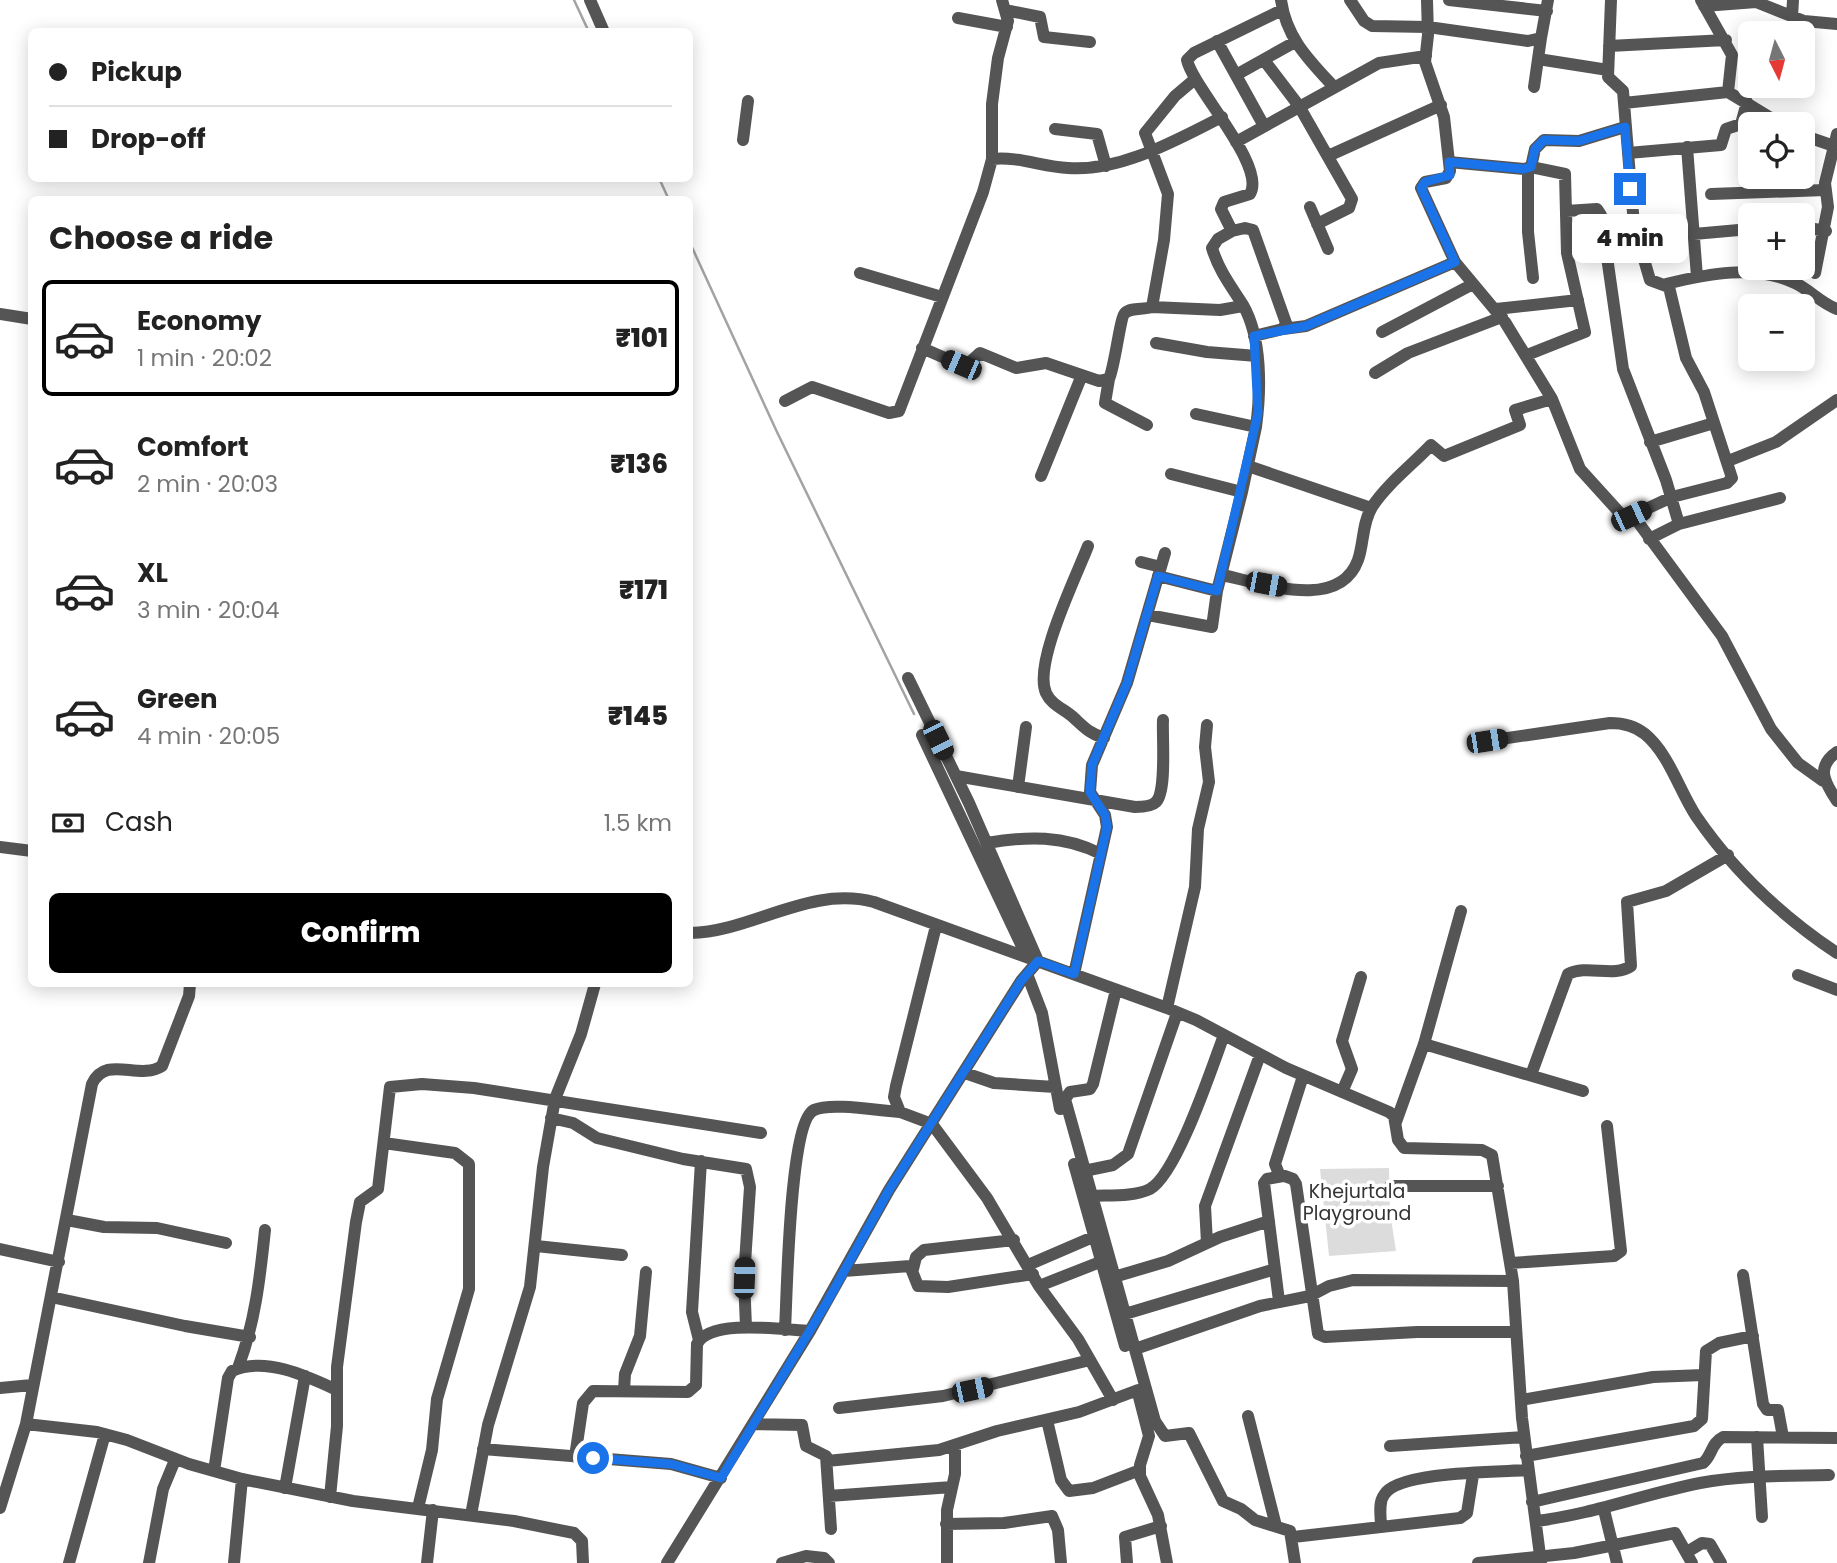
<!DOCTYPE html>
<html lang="en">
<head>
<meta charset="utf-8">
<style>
	:root { --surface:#fff; --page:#f6f6f6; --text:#222; --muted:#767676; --line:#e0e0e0; --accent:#000 }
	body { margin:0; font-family:Poppins,sans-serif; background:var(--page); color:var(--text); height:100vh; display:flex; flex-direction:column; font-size:26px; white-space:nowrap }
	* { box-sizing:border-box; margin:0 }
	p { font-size:23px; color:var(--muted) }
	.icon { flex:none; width:38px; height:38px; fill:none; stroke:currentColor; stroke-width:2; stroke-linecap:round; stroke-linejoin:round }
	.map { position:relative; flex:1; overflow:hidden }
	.panel { position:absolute; left:28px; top:196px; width:665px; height:791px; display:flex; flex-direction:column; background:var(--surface); border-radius:10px; box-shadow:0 4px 18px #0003 }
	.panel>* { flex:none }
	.banner { position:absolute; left:28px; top:28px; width:665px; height:154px; border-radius:10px; box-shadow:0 4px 18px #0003; display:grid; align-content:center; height:154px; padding:0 21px; background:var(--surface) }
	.needle { width:46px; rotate:174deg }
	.controls { position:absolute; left:1738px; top:21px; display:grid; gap:14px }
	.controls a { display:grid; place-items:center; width:77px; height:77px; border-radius:10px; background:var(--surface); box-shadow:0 4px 18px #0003; font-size:35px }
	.end { position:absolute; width:32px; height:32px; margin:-16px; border:9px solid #1a73e8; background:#fff; box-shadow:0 0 0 4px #fff }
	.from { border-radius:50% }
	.bubble { position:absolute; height:49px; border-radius:10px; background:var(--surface); box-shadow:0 4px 18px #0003; font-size:23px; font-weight:800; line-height:49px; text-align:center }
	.car { position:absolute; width:21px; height:42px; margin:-21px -10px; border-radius:9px; box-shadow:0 0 5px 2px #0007; background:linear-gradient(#222 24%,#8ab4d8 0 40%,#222 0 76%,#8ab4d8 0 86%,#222 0) }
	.banner b { display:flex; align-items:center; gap:24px; height:66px; font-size:26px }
	.banner b+b { border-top:2px solid var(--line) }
	.banner i { width:18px; height:18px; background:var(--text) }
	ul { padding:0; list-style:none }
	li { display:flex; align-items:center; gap:21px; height:116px; margin:0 14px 10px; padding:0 7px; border:4px solid transparent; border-radius:10px }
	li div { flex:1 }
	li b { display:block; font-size:26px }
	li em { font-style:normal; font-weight:800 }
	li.current { border-color:var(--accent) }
	li>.icon { width:63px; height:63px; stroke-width:1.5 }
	h2 { padding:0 21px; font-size:32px; line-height:84px }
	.pay { display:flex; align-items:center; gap:18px; height:77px; padding:0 21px; font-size:26px }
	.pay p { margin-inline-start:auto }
	.primary-button { display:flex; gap:14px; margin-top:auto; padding:14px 21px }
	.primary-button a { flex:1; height:80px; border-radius:10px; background:var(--accent); color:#fff; font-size:28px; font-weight:800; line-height:80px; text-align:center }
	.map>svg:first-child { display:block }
	.green { fill:#dcdcdc }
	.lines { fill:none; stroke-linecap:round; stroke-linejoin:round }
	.stream { stroke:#a3a3a3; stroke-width:2.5 }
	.minor { stroke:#555; stroke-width:12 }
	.route { stroke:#1a73e8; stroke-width:9 }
	.labels { text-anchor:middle; stroke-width:7; stroke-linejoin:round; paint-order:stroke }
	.park-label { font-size:19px; fill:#333; stroke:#fff }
</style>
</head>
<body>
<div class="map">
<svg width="1837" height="1563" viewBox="0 0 1837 1563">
	<rect width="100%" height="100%" fill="#fff"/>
	<path class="green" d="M 1389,1168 L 1390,1212 L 1396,1251 L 1329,1256 L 1320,1169 Z"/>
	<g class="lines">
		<path class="stream" d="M 574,0 L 589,32
			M 659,178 L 669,200
			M 690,243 L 777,432 L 914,714"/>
		<path class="minor" d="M 590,0 L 604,32
			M 1281,0 C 1286,37 1308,59 1333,86
			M 1350,0 L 1364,21 L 1372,26 L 1428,27 L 1528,41 L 1541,38 L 1548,0
			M 1427,0 L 1428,35 L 1425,62 L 1444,117 L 1450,171 L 1446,178 L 1425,182 L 1421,188 L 1455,262 L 1505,322 L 1552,399 L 1580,469 L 1619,512 L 1635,518 L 1722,636 L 1771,729 L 1798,763 L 1823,781
			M 1449,0 L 1547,11
			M 1611,0 L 1608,77 L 1623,91 L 1634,225 L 1650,280 L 1669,287 L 1686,358 L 1704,392 L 1732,478 L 1727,483 L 1672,497 L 1631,516
			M 1701,0 L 1732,55 L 1728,92
			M 1704,6 L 1756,2 L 1804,21 L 1837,24
			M 1005,10 L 1040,17 L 1044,37 L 1090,42
			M 1792,17 L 1793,0
			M 958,18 L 1007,27
			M 1217,41 L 1264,126
			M 1609,46 L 1726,40
			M 1538,59 L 1608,70
			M 1264,60 L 1299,106 L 1352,199 L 1349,208 L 1317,224
			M 1236,75 L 1295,42
			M 1534,87 L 1541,38
			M 1624,103 L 1728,92 L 1781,124
			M 1055,129 L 1097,134 L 1106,166
			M 1802,135 L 1834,146
			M 743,140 L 748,101
			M 1236,142 L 1379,63 L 1426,56
			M 1687,147 L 1697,277
			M 1628,153 L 1721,145 L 1726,129 L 1741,124 L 1747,102
			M 1328,156 L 1441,105
			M 992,159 L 992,104 L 998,58 L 1008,21 L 1002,0
			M 1449,162 L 1524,169 L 1531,167 L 1535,149 L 1544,140 L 1579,141 L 1625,127
			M 1528,168 L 1528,232 L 1533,278
			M 1711,194 L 1825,190
			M 1310,207 L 1328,249
			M 1566,211 L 1597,209 L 1601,215 L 1623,369 L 1666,480 L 1679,524 L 1649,539
			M 1802,227 L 1826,231
			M 1232,231 L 1245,228 L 1253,230 L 1286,323 L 1283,329 L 1254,336
			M 1694,234 L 1750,229
			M 860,273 L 942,297
			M 1815,273 L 1828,207 L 1825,183 L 1837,134
			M 1666,284 C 1707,274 1755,264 1795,283 C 1810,290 1822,304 1837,309
			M 1152,307 L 1220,310 L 1243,306
			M 1496,309 L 1578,300
			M 0,314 L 32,319
			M 1283,329 L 1306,326 L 1455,262
			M 1382,332 L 1473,284
			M 1156,343 L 1207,352 L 1257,356
			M 922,348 L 961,365 L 968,364 L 980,353 L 1016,368 L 1046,363 L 1099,381 L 1109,379 C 1115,366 1120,317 1125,313 C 1131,307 1144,310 1152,307 L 1164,240 L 1168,194 L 1145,133 L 1175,96 L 1195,79
			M 1527,355 L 1585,332 L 1567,253 L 1565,174 L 1531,167
			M 1375,373 L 1408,353 L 1502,317
			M 1109,379 L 1105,403 L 1147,425
			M 785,401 L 812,387 L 889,413 L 899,411 L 983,192 L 992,159 C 1018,156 1043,167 1068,168 C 1121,172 1176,140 1222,117
			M 1196,414 L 1256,427 C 1261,390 1262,338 1243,305 C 1231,286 1219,271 1212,248 L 1218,239 L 1232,231 L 1221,209 L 1224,202 L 1250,194 C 1267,166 1193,88 1187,60 L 1194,53 L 1282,10
			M 1650,442 L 1714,423
			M 1728,461 L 1776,442 L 1837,400
			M 1248,466 L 1371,508
			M 1171,474 L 1242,492 L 1256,427
			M 1041,476 L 1082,375
			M 1679,524 L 1780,498
			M 1088,546 C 1076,577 1033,664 1046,693 C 1052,706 1065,709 1074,718 C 1085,728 1089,733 1104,738
			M 1141,562 L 1161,567
			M 1222,575 C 1262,583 1339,612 1358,560 C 1364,543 1362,523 1372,507 C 1386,485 1412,465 1431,445 L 1444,456 L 1520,425 L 1515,410 L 1552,399
			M 1158,576 L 1217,591
			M 1148,615 L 1212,627 L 1217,591 L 1242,492
			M 922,735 L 1027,957
			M 1487,741 L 1610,723 C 1623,723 1635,726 1645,734 C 1669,754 1679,790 1696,816 C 1733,870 1783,917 1837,953
			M 1837,752 C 1815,767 1825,783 1837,801
			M 956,776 L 1135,807 C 1141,807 1151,807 1156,802 C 1167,791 1162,737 1163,720
			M 1018,787 L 1026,727
			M 987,843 C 1027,836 1064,835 1101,854
			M 0,847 L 32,851
			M 936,926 L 896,1086 L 894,1097 L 900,1112 L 932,1124 L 987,1198 L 1039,1286 L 1078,1339 L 1113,1400
			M 690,933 C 752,932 809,885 874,902 L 1167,1008 L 1196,1020 L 1286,1068 L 1389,1112 L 1394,1116 L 1398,1140 L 1404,1148 L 1482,1150 L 1492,1155 L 1513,1281 L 1522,1418 L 1541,1563
			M 1027,974 L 1042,1013 L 1060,1109
			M 1074,974 L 1107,827 L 1105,815 L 1090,792 L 1092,765 L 1127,683 L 1165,553
			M 1798,975 L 1837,990
			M 190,984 L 189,996 L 162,1066 C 139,1081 106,1054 92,1084 L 26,1424 L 97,1432 L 127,1440 L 189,1464 L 242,1479 L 353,1501 L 514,1521 L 574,1533 L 582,1541 L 583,1563
			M 1116,990 L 1093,1084 L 1090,1089 L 1070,1092 L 1065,1099 L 1155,1421 L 1165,1436 L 1189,1433 L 1223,1501 L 1241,1509 L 1255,1520 L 1290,1531 L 1295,1563
			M 1167,1008 L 1195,887 L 1198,829 L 1209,782 L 1205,747 L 1207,725
			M 1424,1044 L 1583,1091
			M 965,1073 L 994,1083 L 1055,1087
			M 1531,1075 L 1568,974 C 1587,964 1614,978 1631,966 L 1627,902 L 1666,891 L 1728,855
			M 1303,1076 L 1275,1164 L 1279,1174 L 1293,1179 L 1296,1184 L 1318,1334 L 1325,1337 L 1417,1332 L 1516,1332
			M 1342,1092 L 1352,1069 L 1342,1041 L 1361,977
			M 551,1118 L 573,1123 L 597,1138 L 683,1159 L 746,1169 L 750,1187 L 744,1278 L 746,1327
			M 1396,1122 L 1424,1044 L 1461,911
			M 384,1143 L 455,1153 L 469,1164 L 469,1289 L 437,1399 L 432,1450 L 418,1508
			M 1074,1164 L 1125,1346
			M 1084,1171 L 1113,1165 L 1128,1154 L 1177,1013
			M 1390,1186 L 1498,1186
			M 1091,1196 C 1109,1195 1134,1197 1150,1189 C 1177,1174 1212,1067 1224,1035
			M 67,1220 L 104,1227 L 157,1228 L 226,1243
			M 1207,1243 L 1205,1206 L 1260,1055
			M 536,1246 L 622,1255
			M 0,1249 L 59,1262
			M 1511,1263 L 1614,1256 L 1621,1251 L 1607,1126
			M 1028,1265 L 1093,1237
			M 913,1269 L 916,1257 L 924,1250 L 1014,1240
			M 844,1271 L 910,1266 L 918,1286 L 948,1287 L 1033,1274
			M 1743,1275 L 1763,1404 L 1767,1410 L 1778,1410 L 1783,1437
			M 1114,1277 L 1168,1261 L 1220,1237 L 1269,1221
			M 1039,1286 L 1100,1262
			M 51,1297 L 185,1326 L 250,1337
			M 1279,1301 L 1264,1183 L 1267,1179 L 1283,1176
			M 1125,1314 L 1275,1269
			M 785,1330 C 787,1297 789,1122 814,1110 C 831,1102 880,1111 900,1112
			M 699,1340 L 692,1312 L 701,1161
			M 1135,1349 L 1260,1306 L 1310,1296 L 1329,1286 L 1353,1280 L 1513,1281
			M 238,1368 C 255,1323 260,1278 265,1230
			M 0,1388 L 32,1385
			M 624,1390 L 625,1374 L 640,1336 L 646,1272
			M 1139,1397 L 1149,1436 L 1140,1465 L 1140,1476 L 1158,1515 L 1167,1563
			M 1521,1400 L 1653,1377 L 1703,1375
			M 839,1408 L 943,1396 L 1090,1360
			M 1248,1416 L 1276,1526
			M 1047,1420 L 1061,1480 L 1069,1491 L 1093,1488 L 1140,1470
			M 753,1424 L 802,1425 L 806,1446 L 826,1456 L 831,1529
			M 1757,1437 L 1762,1517
			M 1390,1446 L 1524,1437
			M 483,1449 L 671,1464 L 721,1478
			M 1526,1456 L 1694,1426 L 1702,1419 L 1706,1351 L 1719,1343 L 1753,1336
			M 575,1457 L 583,1403 L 593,1391 L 688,1392 L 696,1385 L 697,1344 C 710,1318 785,1330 810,1331
			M 827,1461 L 939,1450 L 997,1431 L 1079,1412 L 1138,1390
			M 214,1471 L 228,1378 L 232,1371 C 265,1356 307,1376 337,1390
			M 285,1488 L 305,1376
			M 829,1496 L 952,1487
			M 330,1497 L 337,1426 L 337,1367 L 356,1222 L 360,1202 L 378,1189 L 390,1087 L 422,1084 L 474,1088 L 761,1133
			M 1532,1502 L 1703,1463 C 1712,1456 1711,1443 1723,1437 L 1837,1438
			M 0,1508 L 26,1424
			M 1604,1510 L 1617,1563
			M 471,1515 L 488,1425 L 530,1287 L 543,1167 L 555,1099 L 581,1034 L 595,984
			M 1536,1521 C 1594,1514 1644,1494 1700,1483 C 1742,1475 1786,1476 1829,1475
			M 946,1524 L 1004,1523 L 1052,1516 L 1058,1530 L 1061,1563
			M 1381,1527 C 1381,1517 1378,1503 1384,1495 C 1397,1471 1500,1472 1528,1470
			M 1293,1537 L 1460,1518 L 1467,1513 L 1473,1475
			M 1687,1552 L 1702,1543 L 1710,1544 L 1721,1563
			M 69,1563 L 105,1434
			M 149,1563 L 163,1489 L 175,1460
			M 234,1563 L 242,1479
			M 427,1563 L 433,1510
			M 667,1563 L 810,1331 L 889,1190 L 1021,981 L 1038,961 L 969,803 L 908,678
			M 782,1563 L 806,1556 L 824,1558 L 829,1563
			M 947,1563 L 947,1510 L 955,1474 L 955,1445
			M 1127,1563 L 1125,1537 L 1161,1526
			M 1478,1563 L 1574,1553 L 1675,1533 L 1692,1563"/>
	</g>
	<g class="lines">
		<path class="route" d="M 593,1458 L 671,1464 L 721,1478 L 827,1302 L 889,1190 L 1021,981 L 1038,961 L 1074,974 L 1107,827 L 1105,815 L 1090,792 L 1092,765 L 1127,683 L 1158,576 L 1217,591 L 1258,413 L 1254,336 L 1306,326 L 1455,262 L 1421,188 L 1425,182 L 1450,175 L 1449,162 L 1524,169 L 1531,167 L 1535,149 L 1544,140 L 1579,141 L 1625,127 L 1630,189"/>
	</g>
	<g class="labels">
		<g class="park-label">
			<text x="1357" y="1198">Khejurtala<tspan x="1357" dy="22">Playground</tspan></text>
		</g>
	</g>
</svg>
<div class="controls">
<a><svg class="needle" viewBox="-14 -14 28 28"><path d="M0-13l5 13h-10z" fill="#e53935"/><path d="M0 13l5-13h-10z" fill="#767676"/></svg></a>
<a><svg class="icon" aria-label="locate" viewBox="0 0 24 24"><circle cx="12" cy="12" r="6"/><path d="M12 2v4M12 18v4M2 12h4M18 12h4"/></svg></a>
<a>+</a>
<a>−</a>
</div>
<i class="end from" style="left:593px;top:1458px"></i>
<i class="end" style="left:1630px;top:189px"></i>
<div class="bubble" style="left:1572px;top:214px;width:116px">4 min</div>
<i class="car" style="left:961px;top:365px;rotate:293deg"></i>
<i class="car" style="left:1631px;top:516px;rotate:65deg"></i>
<i class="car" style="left:1266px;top:584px;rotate:101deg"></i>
<i class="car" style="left:938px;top:740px;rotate:154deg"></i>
<i class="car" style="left:1487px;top:741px;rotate:81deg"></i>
<i class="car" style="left:744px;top:1278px;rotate:2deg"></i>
<i class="car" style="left:972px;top:1390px;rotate:78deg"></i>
<div class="banner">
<b><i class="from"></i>Pickup</b>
<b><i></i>Drop-off</b>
</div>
<section class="panel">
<h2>Choose a ride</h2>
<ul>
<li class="current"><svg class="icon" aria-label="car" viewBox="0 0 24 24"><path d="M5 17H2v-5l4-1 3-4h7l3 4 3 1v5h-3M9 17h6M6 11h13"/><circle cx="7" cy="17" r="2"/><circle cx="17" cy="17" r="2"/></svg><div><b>Economy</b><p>1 min · 20:02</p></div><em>₹101</em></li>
<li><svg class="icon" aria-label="car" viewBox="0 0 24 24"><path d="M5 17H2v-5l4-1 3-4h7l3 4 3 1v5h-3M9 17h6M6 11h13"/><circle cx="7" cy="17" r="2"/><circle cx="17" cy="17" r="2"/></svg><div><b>Comfort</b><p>2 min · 20:03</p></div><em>₹136</em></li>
<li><svg class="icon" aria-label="car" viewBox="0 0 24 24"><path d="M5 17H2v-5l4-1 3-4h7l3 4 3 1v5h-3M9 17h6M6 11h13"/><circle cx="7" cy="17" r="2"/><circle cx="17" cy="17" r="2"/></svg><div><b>XL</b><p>3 min · 20:04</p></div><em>₹171</em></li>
<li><svg class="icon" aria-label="car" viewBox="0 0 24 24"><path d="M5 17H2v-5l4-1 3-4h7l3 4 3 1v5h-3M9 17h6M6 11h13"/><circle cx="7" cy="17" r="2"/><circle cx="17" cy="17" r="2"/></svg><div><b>Green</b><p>4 min · 20:05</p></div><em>₹145</em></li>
</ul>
<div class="pay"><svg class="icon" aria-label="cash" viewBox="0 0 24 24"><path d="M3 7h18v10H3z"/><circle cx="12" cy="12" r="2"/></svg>Cash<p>1.5 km</p></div>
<div class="primary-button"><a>Confirm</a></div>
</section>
</div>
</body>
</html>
